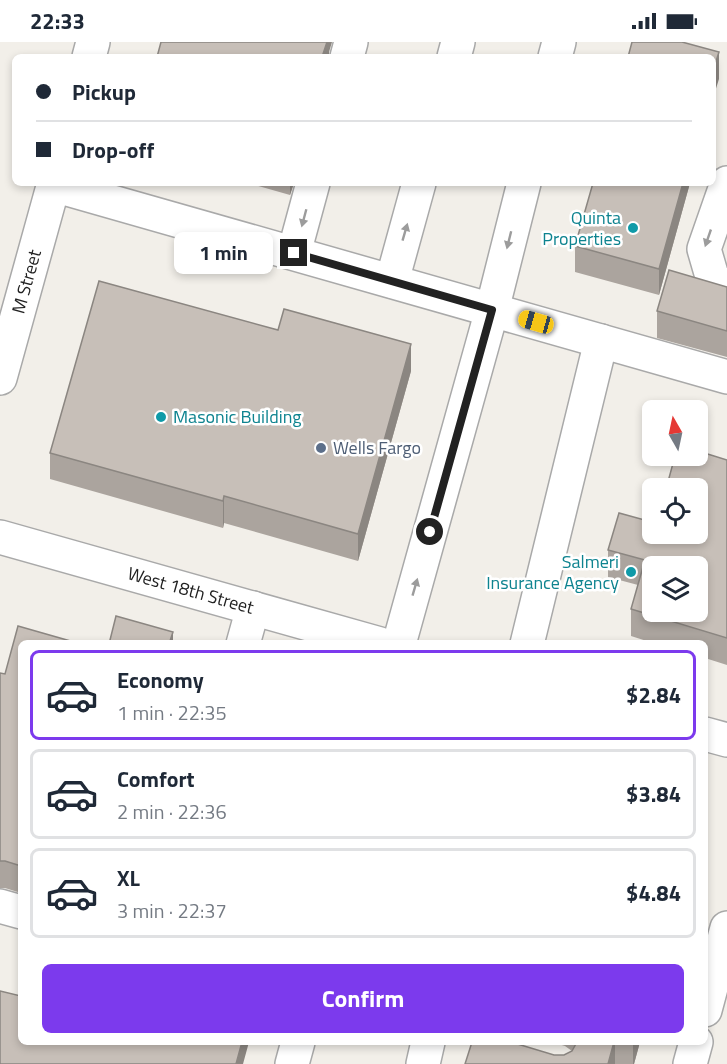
<!DOCTYPE html>
<html lang="en">
<head>
<meta charset="utf-8">
<style>
	:root { --surface:#fff; --page:#f2f2f3; --text:#1f2937; --muted:#747a83; --line:#e0e1e3; --accent:#7c3aed }
	body { margin:0; font-family:"Titillium Web",sans-serif; background:var(--page); color:var(--text); height:100vh; display:flex; flex-direction:column; font-size:22px; white-space:nowrap }
	* { box-sizing:border-box; margin:0 }
	p { font-size:20px; color:var(--muted) }
	.icon { flex:none; width:33px; height:33px; fill:none; stroke:currentColor; stroke-width:2; stroke-linecap:round; stroke-linejoin:round }
	.map { position:relative; flex:1; overflow:hidden }
	.drawer { position:absolute; left:18px; top:598px; width:690px; height:405px; display:flex; flex-direction:column; background:var(--surface); border-radius:9px; box-shadow:0 3px 9px #0003 }
	.drawer>* { flex:none }
	.banner { position:absolute; left:12px; top:12px; width:704px; height:132px; border-radius:9px; box-shadow:0 3px 9px #0003; display:grid; align-content:center; height:132px; padding:0 24px; background:var(--surface) }
	.needle { width:39px; rotate:351deg }
	.fabs { position:absolute; left:642px; top:358px; display:grid; gap:12px }
	.fabs a { display:grid; place-items:center; width:66px; height:66px; border-radius:9px; background:var(--surface); box-shadow:0 3px 9px #0003; font-size:30px }
	.end { position:absolute; width:27px; height:27px; margin:-14px; border:8px solid #222; background:#fff; box-shadow:0 0 0 3px #fff }
	.from { border-radius:50% }
	.bubble { position:absolute; height:42px; border-radius:9px; background:var(--surface); box-shadow:0 3px 9px #0003; font-size:20px; font-weight:700; line-height:42px; text-align:center }
	.car { position:absolute; width:18px; height:36px; margin:-18px -9px; border-radius:8px; box-shadow:0 0 4px 2px #0007; background:linear-gradient(#f5c518 24%,#345 0 40%,#f5c518 0 76%,#345 0 86%,#f5c518 0) }
	.banner b { display:flex; align-items:center; gap:21px; height:57px; font-size:22px }
	.banner b+b { border-top:2px solid var(--line) }
	.banner i { width:15px; height:15px; background:var(--text) }
	ul { padding:10px 0 0; list-style:none }
	li { display:flex; align-items:center; gap:18px; height:90px; margin:0 12px 9px; padding:0 12px; border:3px solid var(--line); border-radius:9px }
	li div { flex:1 }
	li b { display:block; font-size:22px }
	li em { font-style:normal; font-weight:700 }
	li.on { border-color:var(--accent) }
	li>.icon { width:54px; height:54px; stroke-width:1.5 }
	.cta { display:flex; gap:12px; margin-top:auto; padding:12px 24px }
	.cta a { flex:1; height:69px; border-radius:9px; background:var(--accent); color:#fff; font-size:24px; font-weight:700; line-height:69px; text-align:center }
	.status { display:flex; justify-content:space-between; align-items:center; height:42px; padding:0 30px; background:var(--surface); direction:ltr }
	.status svg { height:16px; fill:currentColor }
	.map>svg:first-child { display:block }
	.lines { fill:none; stroke-linecap:round; stroke-linejoin:round }
	.minor-casing { stroke:#a9a9a9; stroke-width:36 }
	.minor { stroke:#fff; stroke-width:33 }
	.wall { fill:#aba49e }
	.shaded-wall { fill:#8b8681 }
	.building { fill:#c7bfb8; stroke:#8b8681; stroke-width:1.5; fill-rule:evenodd }
	.oneway { fill:#9c9c9c }
	.route { stroke:#222; stroke-width:8 }
	.culture-dot { fill:#0f9aa8; stroke:#fff; stroke-width:2 }
	.service-dot { fill:#5c6f8a; stroke:#fff; stroke-width:2 }
	.labels { text-anchor:middle; stroke-width:5; stroke-linejoin:round; paint-order:stroke }
	.culture-label { font-size:18px; fill:#0d838f; stroke:#fff; text-anchor:end }
	.street-label { font-size:18px; fill:#222; stroke:#fff }
	.service-label { font-size:18px; fill:#4e5e75; stroke:#fff; text-anchor:start }
</style>
</head>
<body>
<div class="status"><b>22:33</b><svg viewBox="0 0 49 12"><path d="M0 12V9h3v3zM5 12V6h3v6zM10 12V3h3v9zM15 12V0h3v12zM26 1h20v11H26zM47 4h2v5h-2z"/></svg></div>
<div class="map">
<svg width="727" height="1022" viewBox="0 0 727 1022">
	<rect width="100%" height="100%" fill="#f2efe9"/>
	<g class="lines">
		<g class="minor-casing">
			<g id="minor">
				<path d="M 89,15 L 93,0"/>
				<path d="M 347,15 L 351,0"/>
				<path d="M 454,15 L 458,0"/>
				<path d="M 555,15 L 559,0"/>
				<path d="M 727,141 L 704,207 L 713,238 L 727,244"/>
				<path d="M 53,143 L 727,335"/>
				<path d="M 294,211 L 313,141"/>
				<path d="M 392,239 L 419,141"/>
				<path id="s1" d="M 0,336 L 54,141"/>
				<path id="s2" d="M 0,495 L 380,602"/>
				<path d="M 243,602 L 253,566"/>
				<path d="M 399,602 L 492,268 L 524,141"/>
				<path d="M 527,602 L 601,299"/>
				<path d="M 705,692 L 727,698"/>
				<path d="M 0,864 L 21,870"/>
				<path d="M 705,968 L 727,886"/>
				<path d="M 292,1022 L 298,1000"/>
				<path d="M 423,1022 L 428,1000"/>
				<path d="M 690,1022 L 696,1000"/>
			</g>
		</g>
		<use href="#minor" class="minor"/>
	</g>
	<path class="wall" d="M 248,141 L 294,141 L 290,153 Z
		M 593,141 L 690,141 L 659,253 L 575,230 L 575,204 Z
		M 727,245 L 727,315 L 657,296 L 657,269 Z
		M 411,329 L 358,519 L 224,481 L 223,486 L 50,437 L 50,411 Z
		M 727,418 L 727,623 L 705,616 L 705,602 L 656,602 L 631,594 L 631,567 L 638,543 L 608,535 L 608,508 L 652,492 Z
		M 21,602 L 21,851 L 5,846 L 0,846 L 0,631 L 5,632 Z
		M 552,1000 L 640,1000 L 634,1022 L 465,1022 L 564,1013 L 572,1009 L 565,1004 Z"/>
	<path class="shaded-wall" d="M 327,0 L 329,0 L 329,15 L 322,15 Z
		M 329,0 L 332,0 L 329,10 Z
		M 719,10 L 719,37 L 712,59 L 712,32 Z
		M 290,141 L 294,141 L 290,153 Z
		M 683,141 L 690,141 L 659,253 L 659,227 Z
		M 411,302 L 411,329 L 358,519 L 358,492 Z
		M 224,454 L 224,481 L 223,486 L 223,459 Z
		M 173,590 L 173,602 L 169,602 Z
		M 242,1000 L 249,1000 L 243,1022 L 236,1022 Z
		M 614,1000 L 615,1000 L 615,1022 L 608,1022 Z
		M 633,1000 L 640,1000 L 634,1022 L 633,1022 Z"/>
	<path class="building" d="M 161,0 L 327,0 L 322,15 L 157,15 Z
		M 632,0 L 682,0 L 719,10 L 712,32 L 712,15 L 628,15 Z
		M 593,141 L 683,141 L 659,227 L 575,204 Z
		M 669,228 L 727,245 L 727,289 L 657,269 Z
		M 99,239 L 278,288 L 284,267 L 411,302 L 358,492 L 224,454 L 223,459 L 50,411 Z
		M 698,409 L 727,418 L 727,596 L 631,567 L 645,518 L 608,508 L 619,471 L 652,480 L 652,492 L 698,492 L 698,447 L 666,447 L 675,414 L 698,414 ZM 652,525 L 698,525 L 698,570 L 652,570 Z
		M 116,574 L 173,590 L 169,602 L 109,602 Z
		M 18,584 L 81,602 L 21,602 L 21,824 L 5,819 L 0,819 L 0,631 L 5,632 Z
		M 0,949 L 21,954 L 21,1000 L 242,1000 L 236,1022 L 0,1022 Z
		M 472,1000 L 511,1000 L 554,1013 L 564,1013 L 572,1009 L 577,1000 L 614,1000 L 608,1022 L 465,1022 Z"/>
	<defs><path id="oneway-solid" d="M-6-.8H1V-3.2L6.5 0L1 3.2V.8H-6Z" transform="scale(1.5)"/></defs>
	<g class="oneway">
		<use href="#oneway-solid" transform="translate(304 176) rotate(105)"/>
		<use href="#oneway-solid" transform="translate(405 190) rotate(-74)"/>
		<use href="#oneway-solid" transform="translate(708 196) rotate(109)"/>
		<use href="#oneway-solid" transform="translate(509 198) rotate(104)"/>
		<use href="#oneway-solid" transform="translate(415 545) rotate(-74)"/>
	</g>
	<g class="lines">
		<path class="route" d="M 294,211 L 492,268 L 430,490"/>
	</g>
	<g class="culture-dot">
		<circle cx="633" cy="186" r="6"/>
		<circle cx="161" cy="375" r="6"/>
		<circle cx="631" cy="530" r="6"/>
	</g>
	<circle class="service-dot" cx="321" cy="406" r="6"/>
	<g class="labels">
		<g class="culture-label">
			<text x="621" y="182">Quinta<tspan x="621" dy="21">Properties</tspan></text>
			<text x="173" y="381" text-anchor="start">Masonic Building</text>
			<text x="619" y="526">Salmeri<tspan x="619" dy="21">Insurance Agency</tspan></text>
		</g>
		<g class="street-label">
			<text dy="6" stroke="none"><textPath href="#s1" startOffset="100">M Street</textPath></text>
			<text dy="6" stroke="none"><textPath href="#s2" startOffset="198">West 18th Street</textPath></text>
		</g>
		<g class="service-label">
			<text x="333" y="412">Wells Fargo</text>
		</g>
	</g>
</svg>
<div class="fabs">
<a><svg class="needle" viewBox="-14 -14 28 28"><path d="M0-13l5 13h-10z" fill="#e53935"/><path d="M0 13l5-13h-10z" fill="#747a83"/></svg></a>
<a><svg class="icon" aria-label="locate" viewBox="0 0 24 24"><circle cx="12" cy="12" r="6"/><path d="M12 2v4M12 18v4M2 12h4M18 12h4"/></svg></a>
<a><svg class="icon" aria-label="layers" viewBox="0 0 24 24"><path d="M12 4l9 5-9 5-9-5zM3 14l9 5 9-5"/></svg></a>
</div>
<i class="end from" style="left:430px;top:490px"></i>
<i class="end" style="left:294px;top:211px"></i>
<div class="bubble" style="left:174px;top:190px;width:99px">1 min</div>
<i class="car" style="left:536px;top:280px;rotate:286deg"></i>
<div class="banner">
<b><i class="from"></i>Pickup</b>
<b><i></i>Drop-off</b>
</div>
<section class="drawer">
<ul>
<li class="on"><svg class="icon" aria-label="car" viewBox="0 0 24 24"><path d="M5 17H2v-5l4-1 3-4h7l3 4 3 1v5h-3M9 17h6M6 11h13"/><circle cx="7" cy="17" r="2"/><circle cx="17" cy="17" r="2"/></svg><div><b>Economy</b><p>1 min · 22:35</p></div><em>$2.84</em></li>
<li><svg class="icon" aria-label="car" viewBox="0 0 24 24"><path d="M5 17H2v-5l4-1 3-4h7l3 4 3 1v5h-3M9 17h6M6 11h13"/><circle cx="7" cy="17" r="2"/><circle cx="17" cy="17" r="2"/></svg><div><b>Comfort</b><p>2 min · 22:36</p></div><em>$3.84</em></li>
<li><svg class="icon" aria-label="car" viewBox="0 0 24 24"><path d="M5 17H2v-5l4-1 3-4h7l3 4 3 1v5h-3M9 17h6M6 11h13"/><circle cx="7" cy="17" r="2"/><circle cx="17" cy="17" r="2"/></svg><div><b>XL</b><p>3 min · 22:37</p></div><em>$4.84</em></li>
</ul>
<div class="cta"><a>Confirm</a></div>
</section>
</div>
</body>
</html>
